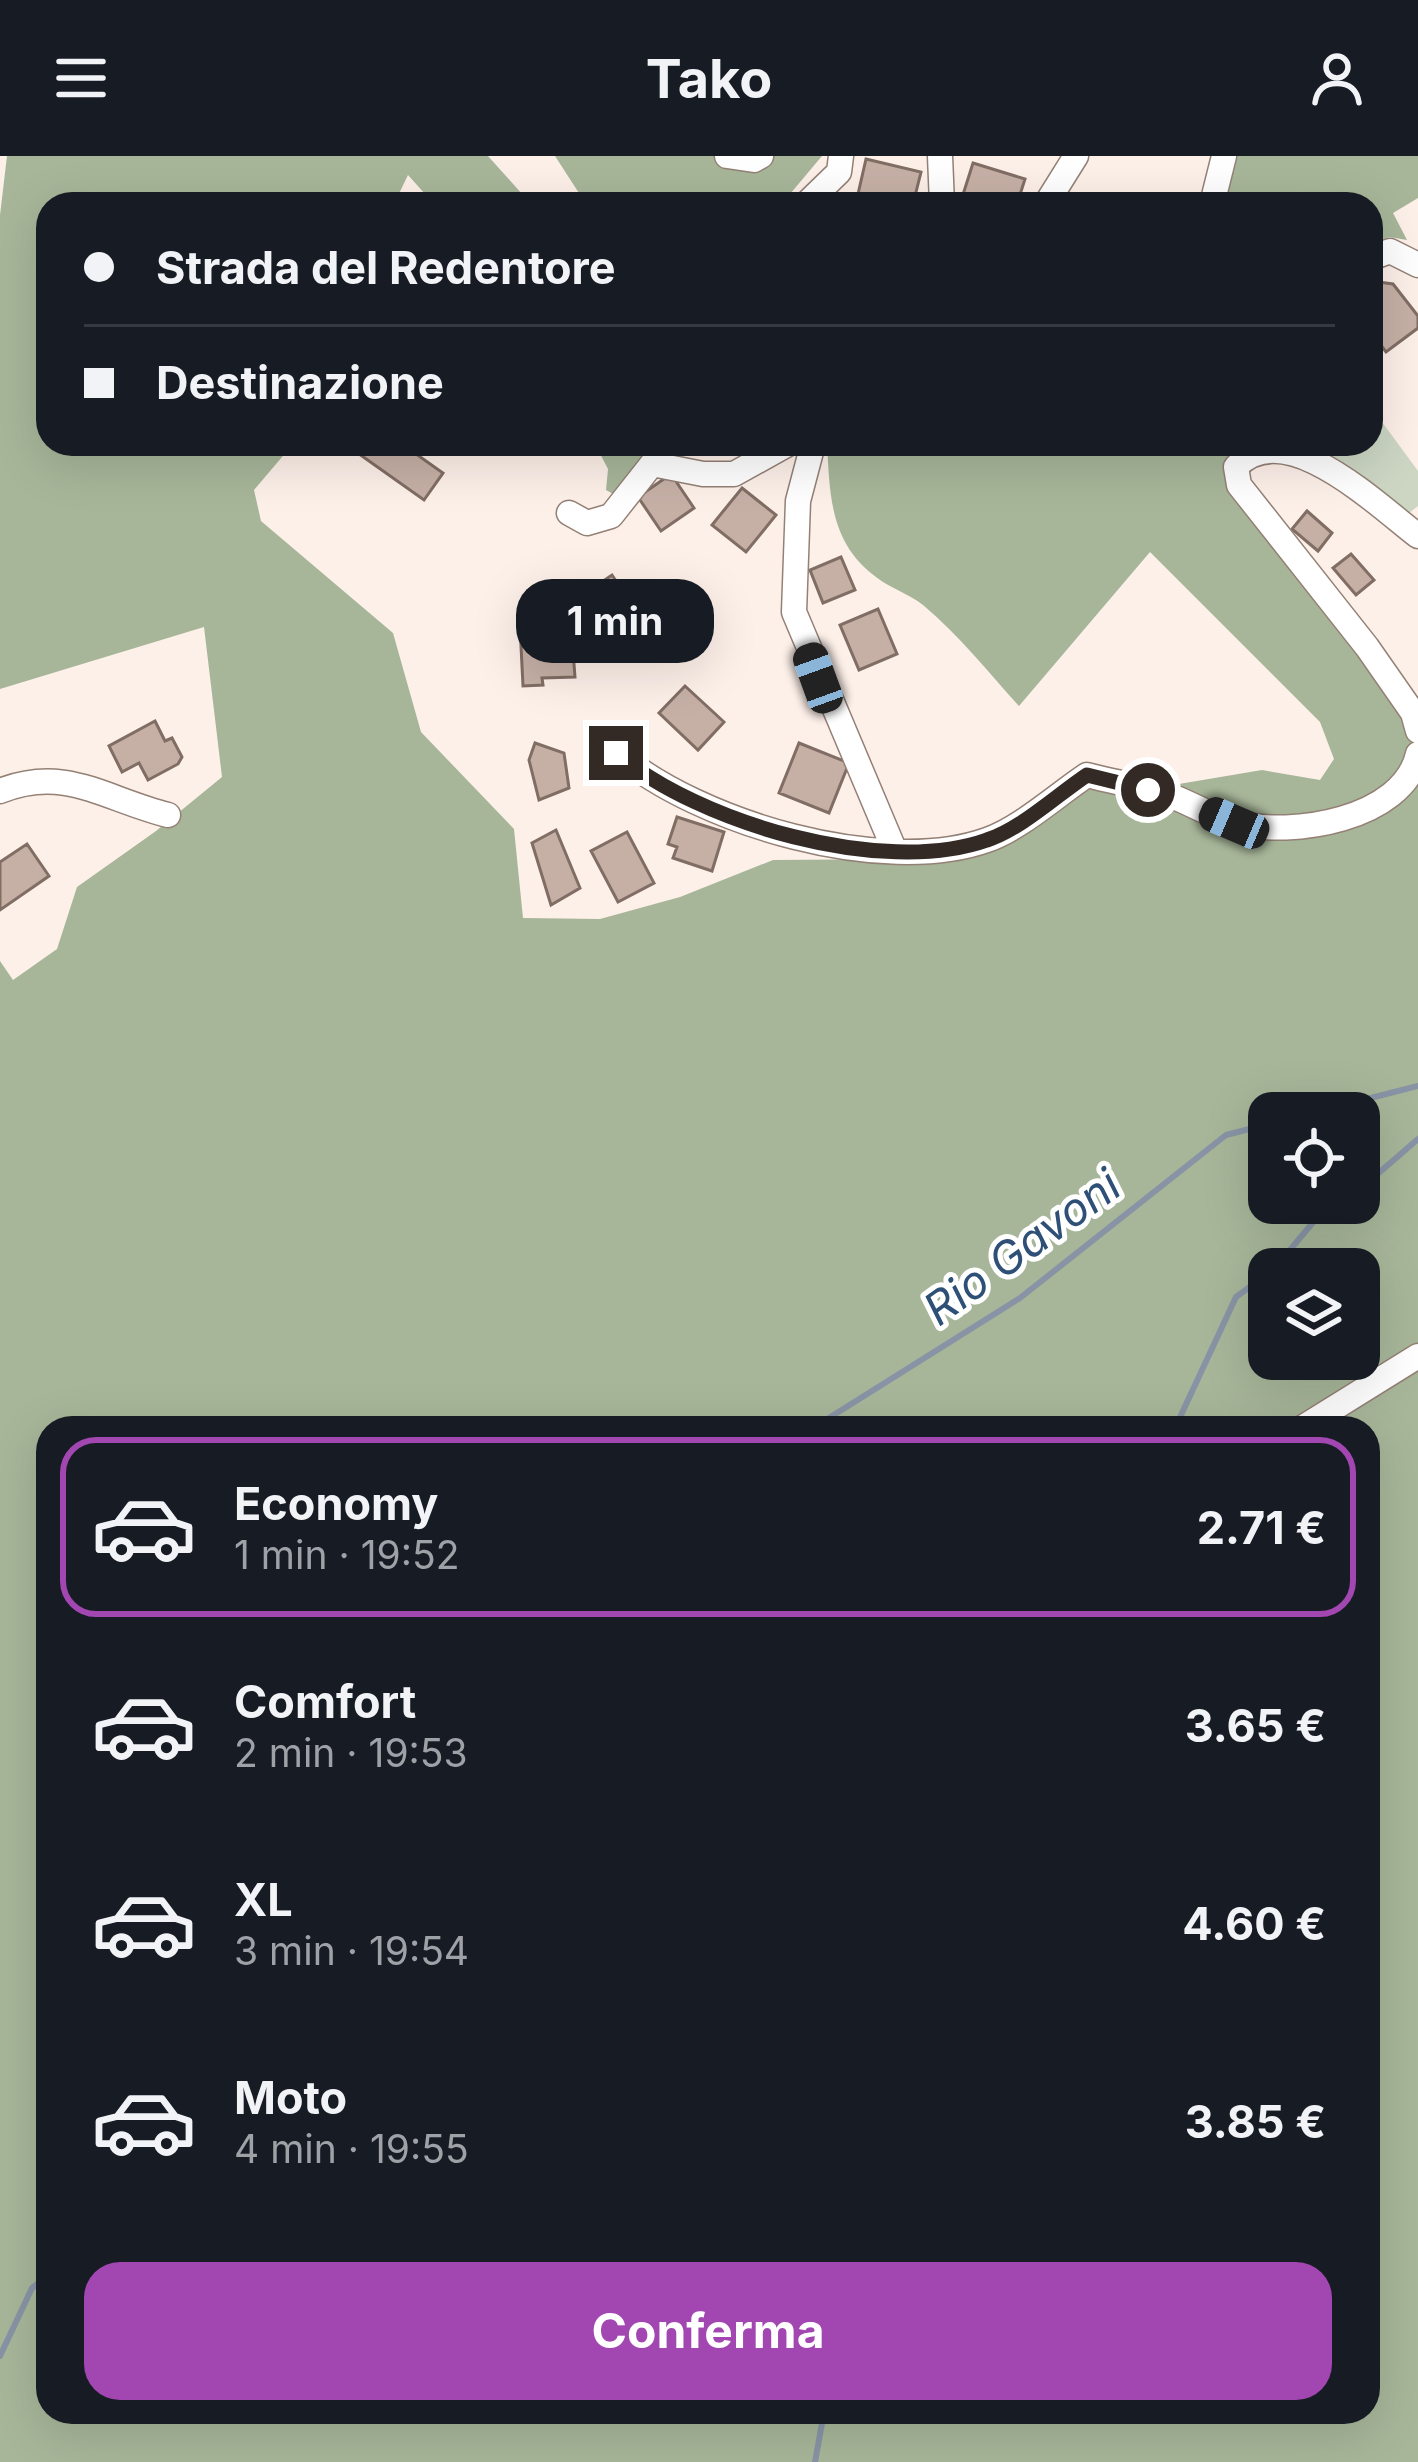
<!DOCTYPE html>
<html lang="it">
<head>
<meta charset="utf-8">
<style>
	:root { --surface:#171b24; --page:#20242c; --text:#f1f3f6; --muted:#9ea1a6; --line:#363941; --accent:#a247b1 }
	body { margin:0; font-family:Inter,sans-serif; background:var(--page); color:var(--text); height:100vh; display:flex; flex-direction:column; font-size:45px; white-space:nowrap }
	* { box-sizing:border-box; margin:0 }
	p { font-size:39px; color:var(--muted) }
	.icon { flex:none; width:66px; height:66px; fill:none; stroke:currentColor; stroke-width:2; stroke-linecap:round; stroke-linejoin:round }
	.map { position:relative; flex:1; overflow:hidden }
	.side { position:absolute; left:36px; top:1260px; width:1344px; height:1008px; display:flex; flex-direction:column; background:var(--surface); border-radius:36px; box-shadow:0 12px 48px #0002 }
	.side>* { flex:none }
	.top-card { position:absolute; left:36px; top:36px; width:1347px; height:264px; border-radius:36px; box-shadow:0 12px 48px #0002; display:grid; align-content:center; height:264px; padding:0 48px; background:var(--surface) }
	.buttons { position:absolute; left:1248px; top:936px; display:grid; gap:24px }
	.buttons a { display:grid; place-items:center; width:132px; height:132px; border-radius:24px; background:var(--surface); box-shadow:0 12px 48px #0002; font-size:60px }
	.end { position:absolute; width:54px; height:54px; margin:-27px; border:15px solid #332a26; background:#fff; box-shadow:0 0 0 6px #fff }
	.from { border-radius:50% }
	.bubble { position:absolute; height:84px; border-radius:36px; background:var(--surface); box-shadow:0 12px 48px #0002; font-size:39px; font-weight:700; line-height:84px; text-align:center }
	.car { position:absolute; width:36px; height:72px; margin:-36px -18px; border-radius:15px; box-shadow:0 0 9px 3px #0007; background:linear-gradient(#222 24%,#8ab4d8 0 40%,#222 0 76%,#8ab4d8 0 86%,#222 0) }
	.top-card b { display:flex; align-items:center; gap:42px; height:114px; font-size:45px }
	.top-card b+b { border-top:3px solid var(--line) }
	.top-card i { width:30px; height:30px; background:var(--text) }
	ul { padding:21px 0 0; list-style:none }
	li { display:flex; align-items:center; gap:36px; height:180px; margin:0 24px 18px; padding:0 24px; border:6px solid transparent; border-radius:36px }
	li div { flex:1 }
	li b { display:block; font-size:45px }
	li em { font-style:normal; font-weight:700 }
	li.on { border-color:var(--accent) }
	li>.icon { width:108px; height:108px; stroke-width:1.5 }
	.primary-button { display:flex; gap:24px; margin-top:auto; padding:24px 48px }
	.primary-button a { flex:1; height:138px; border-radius:36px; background:var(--accent); color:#fff; font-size:48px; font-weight:700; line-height:138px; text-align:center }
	header { display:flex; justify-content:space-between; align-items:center; height:156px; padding:0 48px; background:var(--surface); font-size:54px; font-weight:700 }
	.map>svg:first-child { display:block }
	.green { fill:#ccd6c3 }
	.forest { fill:#a7b699; fill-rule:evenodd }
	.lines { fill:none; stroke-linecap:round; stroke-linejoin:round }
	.stream { stroke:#8894a5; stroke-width:6 }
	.building { fill:#c6b0a6; stroke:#806d63; stroke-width:3 }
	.minor-casing { stroke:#948176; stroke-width:27 }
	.minor { stroke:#fff; stroke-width:24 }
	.route { stroke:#332a26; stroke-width:15 }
	.labels { text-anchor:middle; stroke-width:10; stroke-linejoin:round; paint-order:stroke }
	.water-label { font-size:45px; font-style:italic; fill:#2f5076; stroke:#fff }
</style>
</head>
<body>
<header><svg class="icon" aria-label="menu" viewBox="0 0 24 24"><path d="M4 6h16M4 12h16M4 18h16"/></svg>Tako<svg class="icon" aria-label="person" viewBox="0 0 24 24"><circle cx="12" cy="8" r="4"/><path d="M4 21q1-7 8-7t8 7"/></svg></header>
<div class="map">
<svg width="1418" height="2306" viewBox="0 0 1418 2306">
	<rect width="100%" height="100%" fill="#fdf0e9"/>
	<path class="green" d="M 1371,251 L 1418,315 L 1418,350 L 1409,357 L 1299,288 L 1371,288 Z"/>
	<path class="forest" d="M 7,0 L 488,0 L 531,48 L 434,48 L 408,19 L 394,48 L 48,48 L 48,288 L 293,288 L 254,334 L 261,365 L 393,477 L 421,576 L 514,673 L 523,762 L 600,763 L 680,741 L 773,704 L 911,703 L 1094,632 L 1173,629 L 1262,614 L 1320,624 L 1334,603 L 1320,566 L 1150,396 L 1019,550 C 988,516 959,479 923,449 C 909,438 890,432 876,421 C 830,387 830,340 827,288 L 1252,288 L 1238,294 L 1226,311 L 1231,335 L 1418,578 L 1418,2306 L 0,2306 L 0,805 L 13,824 L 57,793 L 77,731 L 156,675 L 222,621 L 204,471 L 0,533 L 0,59 ZM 1269,957 L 1359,957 L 1359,1047 L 1269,1047 ZM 1269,1113 L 1359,1113 L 1359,1203 L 1269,1203 ZM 48,1272 L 1368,1272 L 1368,2256 L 48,2256 Z
		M 555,0 L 822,0 L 790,38 L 787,48 L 586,48 Z
		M 1230,0 L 1418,0 L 1418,42 L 1393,57 L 1407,84 L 1390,81 L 1371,86 L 1371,48 L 1216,48 Z
		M 595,288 L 655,288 L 650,302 L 617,340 L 606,334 L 608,313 Z"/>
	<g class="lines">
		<path class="stream" d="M 1312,957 L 1418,930
			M 1359,1034 L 1418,983
			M 1274,1113 L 1315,1064 L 1340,1047
			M 813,1272 L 1020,1142 L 1226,979 L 1269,968
			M 1175,1272 L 1236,1141 L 1269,1117
			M 0,2200 L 32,2132 L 48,2120
			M 815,2306 L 824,2256"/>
	</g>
	<path class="building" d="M 866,3 L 921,16 L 913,48 L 879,48 L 881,43 L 858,38 Z
		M 973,7 L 1025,23 L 1017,48 L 960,48 Z
		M 1371,125 L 1393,128 L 1418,160 L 1418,172 L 1386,196 L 1371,176 Z
		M 345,288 L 402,288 L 443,317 L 424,344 Z
		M 671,318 L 694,352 L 661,375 L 638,341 Z
		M 742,332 L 776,359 L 746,396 L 712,369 Z
		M 1307,355 L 1332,377 L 1318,395 L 1292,373 Z
		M 1351,398 L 1374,424 L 1356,439 L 1333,412 Z
		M 841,401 L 855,434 L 823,447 L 810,414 Z
		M 612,419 L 640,460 L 612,479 L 584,438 Z
		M 878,453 L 897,498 L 859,514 L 840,469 Z
		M 559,468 L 561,495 L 573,495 L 575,521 L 542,522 L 543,529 L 523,530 L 520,470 Z
		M 685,530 L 724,566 L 698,594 L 659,557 Z
		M 155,565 L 165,585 L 172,582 L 182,601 L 178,608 L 148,624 L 139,607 L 122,616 L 109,590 Z
		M 535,587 L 564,597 L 569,632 L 539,644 L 529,604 Z
		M 799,587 L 849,607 L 829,657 L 779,637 Z
		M 677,661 L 724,676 L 712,715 L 673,702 L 677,691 L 668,688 Z
		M 556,674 L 580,732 L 551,749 L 532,687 Z
		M 627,676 L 654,727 L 618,746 L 591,695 Z
		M 27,688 L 49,720 L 0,754 L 0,706 Z"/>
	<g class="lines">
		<g class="minor-casing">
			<path id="minor" d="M 727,0 L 754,4 L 761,0
				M 940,0 L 942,48
				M 806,48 L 839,16 L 841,0
				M 1046,48 L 1076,0
				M 1212,48 L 1224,0
				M 1371,102 L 1390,95 L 1418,109
				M 813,288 L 798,345 L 794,456 L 894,693
				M 569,357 L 587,367 L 611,360 L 652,308 L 703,318 L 734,318 L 788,288
				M 1418,380 C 1376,348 1284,258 1236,311 L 1239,329 L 1367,491 L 1413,557 L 1418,575
				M 617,597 C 699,667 883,721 987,684 C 1021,672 1057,639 1087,619 C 1117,627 1147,631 1176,642 C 1196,650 1215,662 1236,667 C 1292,681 1403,664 1418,598
				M 0,635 C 66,609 104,643 168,659
				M 1302,1272 L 1418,1200"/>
		</g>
		<use href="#minor" class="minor"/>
	</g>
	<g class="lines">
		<path class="route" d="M 616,597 C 698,667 883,721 987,684 C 1021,673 1057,639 1087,619 L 1148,634"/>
	</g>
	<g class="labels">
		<g class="water-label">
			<text transform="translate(1022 1091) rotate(-36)" y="16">Rio Gavoni</text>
		</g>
	</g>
</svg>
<div class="buttons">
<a><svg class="icon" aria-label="locate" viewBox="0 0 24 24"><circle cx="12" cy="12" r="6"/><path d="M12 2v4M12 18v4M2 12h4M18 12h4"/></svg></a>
<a><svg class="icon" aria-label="layers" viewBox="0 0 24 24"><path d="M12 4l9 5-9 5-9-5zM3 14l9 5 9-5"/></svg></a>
</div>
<i class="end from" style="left:1148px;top:634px"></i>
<i class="end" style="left:616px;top:597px"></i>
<div class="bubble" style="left:516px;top:423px;width:198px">1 min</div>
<i class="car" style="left:818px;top:522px;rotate:340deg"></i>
<i class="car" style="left:1234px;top:667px;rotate:293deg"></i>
<div class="top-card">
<b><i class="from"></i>Strada del Redentore</b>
<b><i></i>Destinazione</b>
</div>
<section class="side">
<ul>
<li class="on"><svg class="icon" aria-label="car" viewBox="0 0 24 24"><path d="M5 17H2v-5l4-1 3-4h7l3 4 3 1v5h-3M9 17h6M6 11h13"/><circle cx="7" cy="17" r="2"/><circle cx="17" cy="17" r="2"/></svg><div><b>Economy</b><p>1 min · 19:52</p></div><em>2.71 €</em></li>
<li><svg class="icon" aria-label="car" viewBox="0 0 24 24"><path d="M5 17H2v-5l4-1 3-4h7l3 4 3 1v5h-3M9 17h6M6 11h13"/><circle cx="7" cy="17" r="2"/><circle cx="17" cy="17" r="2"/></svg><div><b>Comfort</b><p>2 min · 19:53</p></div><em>3.65 €</em></li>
<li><svg class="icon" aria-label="car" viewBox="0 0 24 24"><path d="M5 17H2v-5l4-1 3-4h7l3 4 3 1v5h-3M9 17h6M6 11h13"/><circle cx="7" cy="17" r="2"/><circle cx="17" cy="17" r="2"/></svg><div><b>XL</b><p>3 min · 19:54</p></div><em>4.60 €</em></li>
<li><svg class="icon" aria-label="car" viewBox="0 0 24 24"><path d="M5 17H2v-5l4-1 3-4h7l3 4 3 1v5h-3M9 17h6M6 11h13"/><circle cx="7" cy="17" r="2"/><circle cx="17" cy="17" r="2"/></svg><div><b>Moto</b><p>4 min · 19:55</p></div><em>3.85 €</em></li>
</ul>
<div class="primary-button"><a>Conferma</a></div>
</section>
</div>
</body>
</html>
